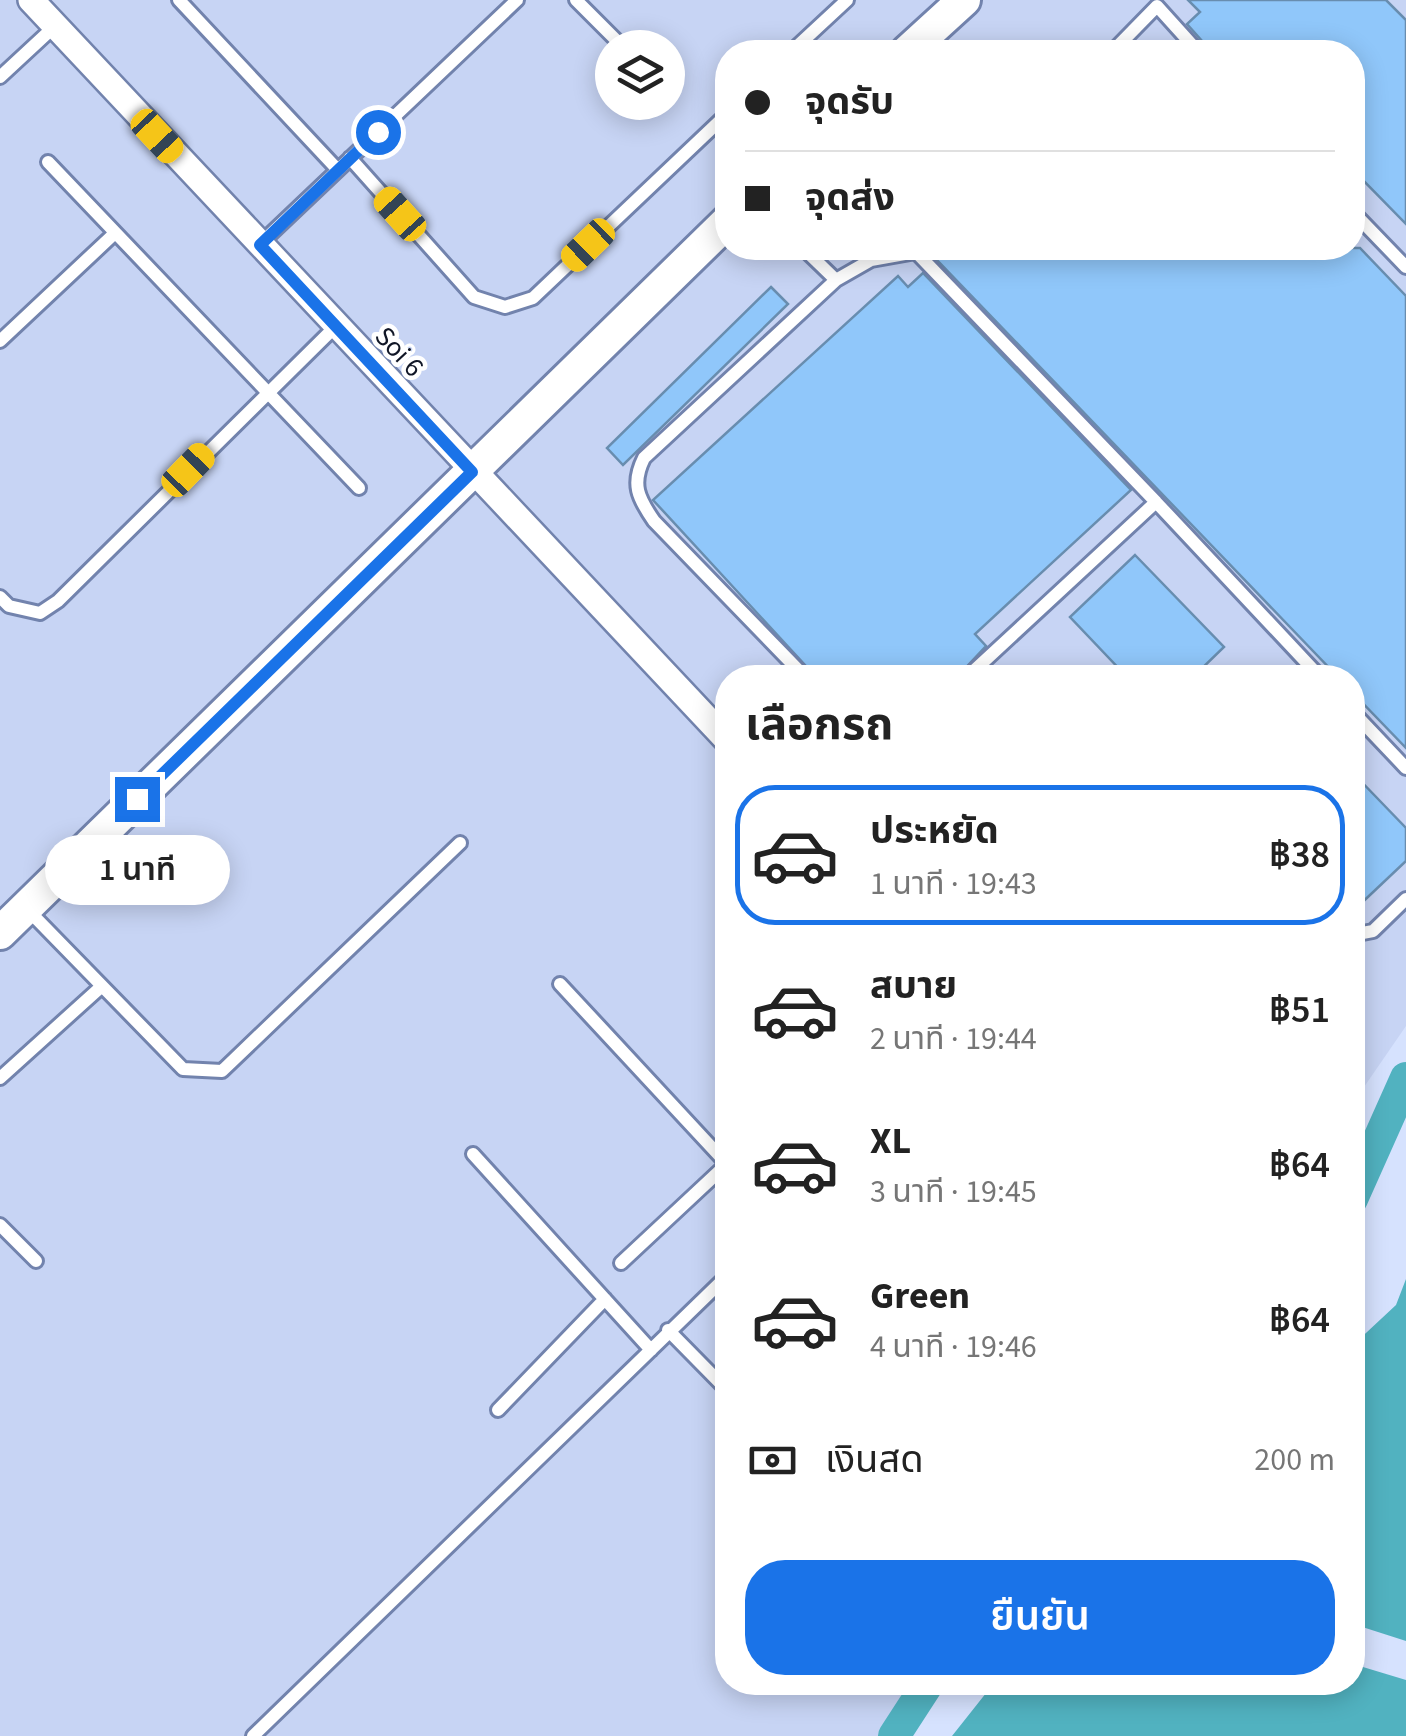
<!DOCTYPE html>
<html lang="th">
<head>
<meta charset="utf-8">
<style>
	:root { --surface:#fff; --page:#f2f2f2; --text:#222; --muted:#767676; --line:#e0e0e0; --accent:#1a73e8 }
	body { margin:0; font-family:"Source Sans 3","Noto Sans Thai",sans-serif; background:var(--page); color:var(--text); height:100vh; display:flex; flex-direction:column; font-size:38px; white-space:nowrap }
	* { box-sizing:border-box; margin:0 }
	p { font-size:32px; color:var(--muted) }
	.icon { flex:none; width:55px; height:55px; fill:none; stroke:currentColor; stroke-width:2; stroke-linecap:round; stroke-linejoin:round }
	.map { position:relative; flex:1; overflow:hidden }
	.sheet { position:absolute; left:715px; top:665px; width:650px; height:1030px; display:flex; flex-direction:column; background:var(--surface); border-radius:40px; box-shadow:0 5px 25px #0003 }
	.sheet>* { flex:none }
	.top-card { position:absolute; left:715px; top:40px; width:650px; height:220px; border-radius:40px; box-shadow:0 5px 25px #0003; display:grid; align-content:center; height:220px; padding:0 30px; background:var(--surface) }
	.tools { position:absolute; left:595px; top:30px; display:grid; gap:20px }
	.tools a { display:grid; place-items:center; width:90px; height:90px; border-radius:50%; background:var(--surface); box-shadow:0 5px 25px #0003; font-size:50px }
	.end { position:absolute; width:45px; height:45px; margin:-22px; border:12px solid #1a73e8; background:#fff; box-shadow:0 0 0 5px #fff }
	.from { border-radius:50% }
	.bubble { position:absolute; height:70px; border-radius:35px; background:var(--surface); box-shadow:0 5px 25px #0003; font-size:32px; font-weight:600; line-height:70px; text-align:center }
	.car { position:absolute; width:30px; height:60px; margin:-30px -15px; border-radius:12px; box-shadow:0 0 8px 2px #0007; background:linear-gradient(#f5c518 24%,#345 0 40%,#f5c518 0 76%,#345 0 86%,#f5c518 0) }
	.top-card b { display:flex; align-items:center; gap:35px; height:95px; font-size:38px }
	.top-card b+b { border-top:2px solid var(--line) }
	.top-card i { width:25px; height:25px; background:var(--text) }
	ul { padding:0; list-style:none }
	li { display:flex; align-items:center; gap:30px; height:140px; margin:0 20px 15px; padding:0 10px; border:5px solid transparent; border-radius:40px }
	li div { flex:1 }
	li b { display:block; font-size:38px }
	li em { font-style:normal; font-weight:600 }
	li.selected { border-color:var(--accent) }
	li>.icon { width:90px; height:90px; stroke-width:1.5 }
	h2 { padding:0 30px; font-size:45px; line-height:120px }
	.pay { display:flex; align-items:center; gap:25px; height:110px; padding:0 30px; font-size:38px }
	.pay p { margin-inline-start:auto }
	.action { display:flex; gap:20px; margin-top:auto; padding:20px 30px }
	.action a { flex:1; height:115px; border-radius:40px; background:var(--accent); color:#fff; font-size:40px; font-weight:600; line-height:115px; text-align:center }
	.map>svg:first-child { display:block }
	.built { fill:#c7d4f4; fill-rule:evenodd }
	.water { fill:#51b2c0 }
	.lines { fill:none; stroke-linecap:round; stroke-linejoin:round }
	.canal { stroke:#51b2c0; stroke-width:32 }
	.building { fill:#90c7fa; stroke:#688daf; stroke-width:2.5 }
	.service-casing { stroke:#7283ad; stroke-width:18 }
	.minor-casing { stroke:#7283ad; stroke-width:30 }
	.tertiary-casing { stroke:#7283ad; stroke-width:38 }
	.service { stroke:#fff; stroke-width:12 }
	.minor { stroke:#fff; stroke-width:25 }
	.tertiary { stroke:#fff; stroke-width:32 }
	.route { stroke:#1a73e8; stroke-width:12 }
	.labels { text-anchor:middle; stroke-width:9; stroke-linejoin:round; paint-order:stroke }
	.street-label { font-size:28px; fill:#101626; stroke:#fff }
</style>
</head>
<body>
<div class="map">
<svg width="1406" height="1736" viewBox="0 0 1406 1736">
	<rect width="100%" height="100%" fill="#d6e2fe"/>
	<path class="built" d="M 0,0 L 1406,0 L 1406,1026 L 1353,1103 L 1352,678 L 728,678 L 728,1682 L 935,1683 L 897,1736 L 0,1736 ZM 612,48 L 668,48 L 668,102 L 612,102 ZM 728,52 L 1352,52 L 1352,248 L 728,248 Z"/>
	<path class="water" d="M 1406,1279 L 1406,1641 L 1353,1624 L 1352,1346 L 1396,1305 Z
		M 1353,1664 L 1406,1680 L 1406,1736 L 952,1736 L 994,1683 L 1352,1682 Z"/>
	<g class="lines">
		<path class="canal" d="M 1352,1199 L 1406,1078
			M 894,1736 L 929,1682"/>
	</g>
	<path class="building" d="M 1188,0 L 1386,0 L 1406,20 L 1406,224 L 1352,169 L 1352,52 L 1202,52 L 1202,41 L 1187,24 L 1200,12 Z
		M 950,248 L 1360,248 L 1406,296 L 1406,748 L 1352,692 L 1352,678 L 1339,678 L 937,260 Z
		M 923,273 L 1131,490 L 975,634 L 986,646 L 956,678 L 817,678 L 653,500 L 898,276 L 908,287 Z
		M 771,287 L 788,304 L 623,465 L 607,448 Z
		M 1135,555 L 1224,647 L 1192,678 L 1128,678 L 1070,617 Z
		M 1352,772 L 1406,828 L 1406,861 L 1352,912 Z"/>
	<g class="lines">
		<g class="service-casing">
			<path id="service" d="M 179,0 L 338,170
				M 576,0 L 624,48
				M 791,52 L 847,0
				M 1112,52 L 1157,6 L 1194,47
				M 0,77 L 55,26
				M 350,158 L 474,297 L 505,307 L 533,298 L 728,113
				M 48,162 L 359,488
				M 1352,211 L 1406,267
				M 259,245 L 517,0
				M 803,248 L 836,280 L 871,260 L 916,252 L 1156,502
				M 0,341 L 115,233
				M 0,597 L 9,606 L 40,613 L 58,601 L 336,326
				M 806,678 L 654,521 C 638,498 631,484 644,458 L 836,280
				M 966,678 L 1156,502 L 1321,678
				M 1352,711 L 1406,768
				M 28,910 L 183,1069 L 222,1071 L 460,843
				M 1352,935 L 1373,931 L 1406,899
				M 560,984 L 728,1165
				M 0,1078 L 102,986
				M 473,1154 L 651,1350
				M 0,1225 L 36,1261
				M 621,1263 L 727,1164
				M 668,1330 L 728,1391
				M 498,1410 L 605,1299
				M 253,1736 L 728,1275"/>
		</g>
		<g class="minor-casing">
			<path id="minor" d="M 31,0 L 728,741"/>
		</g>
		<g class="tertiary-casing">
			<path id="tertiary" d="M 907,52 L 964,0
				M 0,933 L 728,221"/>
		</g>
		<use href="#service" class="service"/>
		<use href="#minor" class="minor"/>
		<use href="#tertiary" class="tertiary"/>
	</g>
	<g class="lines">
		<path class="route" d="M 137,799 L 472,472 L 260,245 L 378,132"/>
	</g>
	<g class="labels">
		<g class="street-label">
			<text transform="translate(400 351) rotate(47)" y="10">Soi 6</text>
		</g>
	</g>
</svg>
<div class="tools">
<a><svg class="icon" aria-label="layers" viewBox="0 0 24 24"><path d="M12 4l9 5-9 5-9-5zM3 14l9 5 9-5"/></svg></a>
</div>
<i class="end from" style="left:378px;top:132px"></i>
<i class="end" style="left:137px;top:799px"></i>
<div class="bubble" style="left:45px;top:835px;width:185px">1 นาที</div>
<i class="car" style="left:157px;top:136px;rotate:137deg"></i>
<i class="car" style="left:400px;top:214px;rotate:318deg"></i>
<i class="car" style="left:588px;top:245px;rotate:226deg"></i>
<i class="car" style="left:188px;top:470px;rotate:44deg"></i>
<div class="top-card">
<b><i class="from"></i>จุดรับ</b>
<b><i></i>จุดส่ง</b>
</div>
<section class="sheet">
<h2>เลือกรถ</h2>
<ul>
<li class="selected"><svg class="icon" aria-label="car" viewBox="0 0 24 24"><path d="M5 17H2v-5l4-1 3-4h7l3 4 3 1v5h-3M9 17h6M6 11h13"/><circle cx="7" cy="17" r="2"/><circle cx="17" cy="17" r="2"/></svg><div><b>ประหยัด</b><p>1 นาที · 19:43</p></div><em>฿38</em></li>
<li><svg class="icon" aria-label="car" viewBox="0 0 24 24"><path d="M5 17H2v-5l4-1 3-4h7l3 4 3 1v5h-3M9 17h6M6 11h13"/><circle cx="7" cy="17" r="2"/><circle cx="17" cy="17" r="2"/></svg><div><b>สบาย</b><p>2 นาที · 19:44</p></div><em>฿51</em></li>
<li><svg class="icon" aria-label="car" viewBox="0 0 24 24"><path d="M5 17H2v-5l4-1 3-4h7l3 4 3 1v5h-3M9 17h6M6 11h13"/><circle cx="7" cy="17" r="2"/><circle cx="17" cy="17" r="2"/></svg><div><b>XL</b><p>3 นาที · 19:45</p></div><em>฿64</em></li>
<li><svg class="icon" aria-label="car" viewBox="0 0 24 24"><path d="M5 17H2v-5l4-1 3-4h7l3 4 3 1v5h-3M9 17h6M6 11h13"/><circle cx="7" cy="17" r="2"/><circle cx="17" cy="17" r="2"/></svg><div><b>Green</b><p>4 นาที · 19:46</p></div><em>฿64</em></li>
</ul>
<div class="pay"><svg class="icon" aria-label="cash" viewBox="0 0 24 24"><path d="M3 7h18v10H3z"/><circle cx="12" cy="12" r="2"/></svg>เงินสด<p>200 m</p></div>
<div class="action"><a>ยืนยัน</a></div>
</section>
</div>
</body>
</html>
